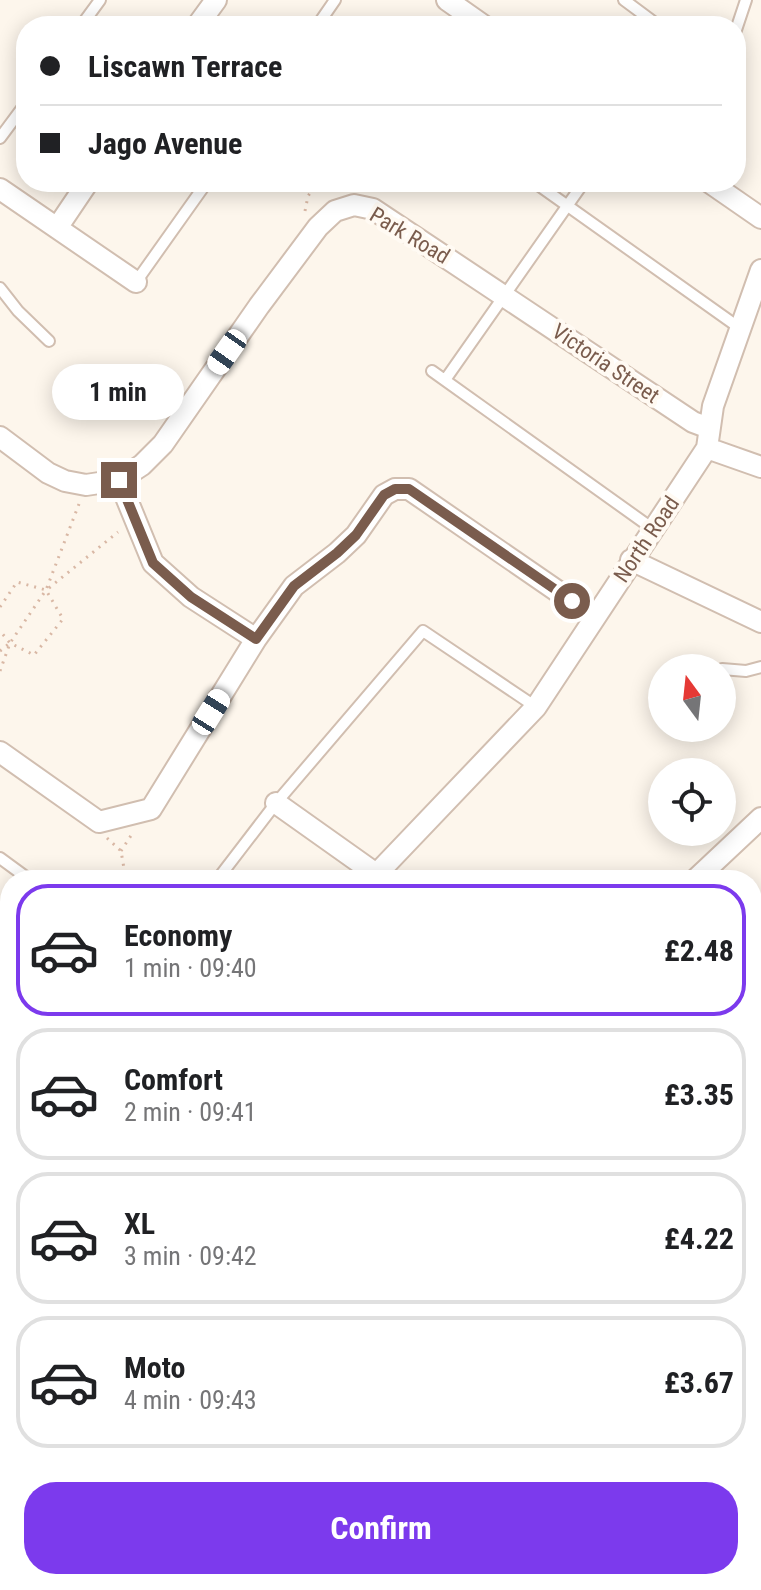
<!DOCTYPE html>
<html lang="en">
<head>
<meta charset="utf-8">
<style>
	:root { --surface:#fff; --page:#f6f6f6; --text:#202124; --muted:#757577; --line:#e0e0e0; --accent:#7c3aed }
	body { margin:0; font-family:"Roboto Condensed",sans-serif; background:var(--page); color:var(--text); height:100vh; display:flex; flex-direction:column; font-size:30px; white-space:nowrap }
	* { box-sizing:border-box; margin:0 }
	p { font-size:26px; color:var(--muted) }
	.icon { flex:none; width:44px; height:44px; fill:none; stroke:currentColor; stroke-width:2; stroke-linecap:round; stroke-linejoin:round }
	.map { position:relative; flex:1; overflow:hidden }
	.drawer { position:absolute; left:0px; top:870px; width:762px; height:720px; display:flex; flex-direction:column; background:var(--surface); border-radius:32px 32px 0 0; box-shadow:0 4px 20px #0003 }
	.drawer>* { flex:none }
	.hud { position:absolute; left:16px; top:16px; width:730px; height:176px; border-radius:32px; box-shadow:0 4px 20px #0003; display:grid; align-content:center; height:176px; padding:0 24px; background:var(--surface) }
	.needle { width:52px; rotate:345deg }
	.tools { position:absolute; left:648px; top:654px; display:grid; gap:16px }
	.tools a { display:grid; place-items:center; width:88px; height:88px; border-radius:50%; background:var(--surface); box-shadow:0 4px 20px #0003; font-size:40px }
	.end { position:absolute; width:36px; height:36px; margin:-18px; border:10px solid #7a5c4d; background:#fff; box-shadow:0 0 0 4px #fff }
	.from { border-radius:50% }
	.bubble { position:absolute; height:56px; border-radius:28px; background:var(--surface); box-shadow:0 4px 20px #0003; font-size:26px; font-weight:700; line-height:56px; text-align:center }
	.car { position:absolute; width:24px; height:48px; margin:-24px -12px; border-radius:10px; box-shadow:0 0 6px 2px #0007; background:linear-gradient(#fff 24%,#345 0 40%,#fff 0 76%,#345 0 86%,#fff 0) }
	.hud b { display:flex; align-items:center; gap:28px; height:76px; font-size:30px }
	.hud b+b { border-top:2px solid var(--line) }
	.hud i { width:20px; height:20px; background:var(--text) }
	ul { padding:14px 0 0; list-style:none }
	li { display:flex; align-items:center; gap:24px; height:132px; margin:0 16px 12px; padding:0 8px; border:4px solid var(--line); border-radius:32px }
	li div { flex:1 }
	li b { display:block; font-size:30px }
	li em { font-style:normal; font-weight:700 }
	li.active { border-color:var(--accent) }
	li>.icon { width:72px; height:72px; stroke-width:1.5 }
	.primary-button { display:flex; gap:16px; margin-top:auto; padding:16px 24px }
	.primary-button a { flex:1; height:92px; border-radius:32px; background:var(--accent); color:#fff; font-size:32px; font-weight:700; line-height:92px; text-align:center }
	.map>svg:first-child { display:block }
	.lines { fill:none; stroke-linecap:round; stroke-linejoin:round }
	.service-casing { stroke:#d1beb0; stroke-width:14 }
	.minor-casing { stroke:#d1beb0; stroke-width:24 }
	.path { stroke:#d9b8a5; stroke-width:3; stroke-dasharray:2 6; stroke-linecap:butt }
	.service { stroke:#fff; stroke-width:10 }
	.minor { stroke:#fff; stroke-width:20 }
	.wall { fill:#d1b7a8 }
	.shaded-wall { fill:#aa9588 }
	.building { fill:#f3d5c3; stroke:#aa9588; stroke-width:2 }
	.route { stroke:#7a5c4d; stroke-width:10 }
	.labels { text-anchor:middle; stroke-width:8; stroke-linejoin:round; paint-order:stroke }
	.street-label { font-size:22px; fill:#7a5c4d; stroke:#fffaf3 }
</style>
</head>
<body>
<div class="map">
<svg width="761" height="1590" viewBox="0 0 761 1590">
	<rect width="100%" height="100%" fill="#fdf6ec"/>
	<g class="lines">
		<g class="service-casing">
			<path id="service" d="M 624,0 L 659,26
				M 81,26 L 100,0
				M 317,26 L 335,0
				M 736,30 L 746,0
				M 0,138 L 26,103
				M 534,182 L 741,329
				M 136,282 L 207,182
				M 0,288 L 18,311 L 49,341
				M 432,371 L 653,529
				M 445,380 L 584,182
				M 722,669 L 746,671 L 761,667
				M 0,858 L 30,880
				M 217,880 L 276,803 L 423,631 L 536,707
				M 0,1017 L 10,1003"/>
		</g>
		<g class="minor-casing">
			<path id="minor" d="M 447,0 L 484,26
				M 197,26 L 216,0
				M 709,182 L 761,218
				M 0,189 L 136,282
				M 57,228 L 88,182
				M 0,437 L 48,473 L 65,481 L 86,485 L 119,480 L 142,465 L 163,444 L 259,306 L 318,227 L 335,211 L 354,205 L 373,209 L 693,422 L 709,428
				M 707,448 L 761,467
				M 119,480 L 153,563 L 191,597 L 256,639
				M 631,560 L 761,622
				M 0,752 L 99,822 L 151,809 L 256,639 L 294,586 L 337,553 L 356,535 L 384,495 L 395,489 L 409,489 L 595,617
				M 276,803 L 376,874
				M 371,880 L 536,707 L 707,448 L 713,406 L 761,270
				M 695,880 L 761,818
				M 0,1022 L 10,1026
				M 752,1097 L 761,1090
				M 0,1224 L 10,1227
				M 752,1286 L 761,1290
				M 0,1434 L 10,1437
				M 268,1580 L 280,1590"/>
		</g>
		<path class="path" d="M 382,182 L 388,196
			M 305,211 L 308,196 L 318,182
			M 49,588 L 118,532
			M 0,607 L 17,582 L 46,590 L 63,619 L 34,655 L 10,643 L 0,631
			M 0,651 L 10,643
			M 0,671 L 10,643 L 46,590 L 79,504
			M 107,838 L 121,851 L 126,880
			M 121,851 L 132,834
			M 752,945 L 761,938"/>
		<use href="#service" class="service"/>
		<use href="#minor" class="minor"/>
	</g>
	<path class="wall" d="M 9,1164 L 10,1165 L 10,1198 L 9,1197 L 5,1203 L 0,1200 L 0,1167 L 5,1170 Z
		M 494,1580 L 508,1580 L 507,1590 L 491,1590 Z"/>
	<path class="shaded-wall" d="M 752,1344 L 761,1346 L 761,1355 L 752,1352 Z
		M 0,1392 L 10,1396 L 10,1401 L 0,1397 Z
		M 101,1580 L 143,1580 L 153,1582 L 148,1588 Z
		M 337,1580 L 345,1580 L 371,1588 L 370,1590 L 352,1590 L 334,1585 Z"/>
	<path class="building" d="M 761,1130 L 761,1156 L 752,1165 L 752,1139 Z
		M 9,1164 L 10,1165 L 10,1196 L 0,1190 L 0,1167 L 6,1171 Z
		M 752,1321 L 761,1324 L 761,1346 L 752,1344 Z
		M 0,1352 L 10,1356 L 10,1396 L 0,1392 Z
		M 345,1580 L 448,1580 L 447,1584 L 469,1590 L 371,1590 L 371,1588 Z
		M 496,1580 L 508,1580 L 507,1590 L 493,1590 Z"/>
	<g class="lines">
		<path class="route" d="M 119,480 L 153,563 L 191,597 L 256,639 L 294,586 L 337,553 L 356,535 L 384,495 L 395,489 L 409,489 L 572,601"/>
	</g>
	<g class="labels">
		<g class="street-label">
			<text transform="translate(410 235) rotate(31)" y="8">Park Road</text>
			<text transform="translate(606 363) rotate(34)" y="8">Victoria Street</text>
			<text transform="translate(646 539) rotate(-56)" y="8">North Road</text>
		</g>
	</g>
</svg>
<div class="tools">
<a><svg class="needle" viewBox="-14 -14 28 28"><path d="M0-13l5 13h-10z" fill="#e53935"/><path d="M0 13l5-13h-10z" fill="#757577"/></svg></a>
<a><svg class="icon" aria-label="locate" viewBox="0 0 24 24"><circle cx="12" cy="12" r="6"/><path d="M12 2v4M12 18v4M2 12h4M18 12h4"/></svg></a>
</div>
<i class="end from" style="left:572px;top:601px"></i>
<i class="end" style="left:119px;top:480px"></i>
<div class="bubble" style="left:52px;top:364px;width:132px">1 min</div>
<i class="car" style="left:227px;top:352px;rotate:215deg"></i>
<i class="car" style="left:211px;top:712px;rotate:32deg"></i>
<div class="hud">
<b><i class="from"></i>Liscawn Terrace</b>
<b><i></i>Jago Avenue</b>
</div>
<section class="drawer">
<ul>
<li class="active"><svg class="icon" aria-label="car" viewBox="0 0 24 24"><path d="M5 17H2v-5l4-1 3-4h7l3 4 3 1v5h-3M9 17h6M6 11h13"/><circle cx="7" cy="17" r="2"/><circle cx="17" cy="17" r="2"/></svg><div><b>Economy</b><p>1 min · 09:40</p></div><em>£2.48</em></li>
<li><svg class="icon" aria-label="car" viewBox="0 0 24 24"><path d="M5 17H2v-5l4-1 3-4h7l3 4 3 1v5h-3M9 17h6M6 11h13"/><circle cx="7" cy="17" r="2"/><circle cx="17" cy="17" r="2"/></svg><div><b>Comfort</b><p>2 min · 09:41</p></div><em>£3.35</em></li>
<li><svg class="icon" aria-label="car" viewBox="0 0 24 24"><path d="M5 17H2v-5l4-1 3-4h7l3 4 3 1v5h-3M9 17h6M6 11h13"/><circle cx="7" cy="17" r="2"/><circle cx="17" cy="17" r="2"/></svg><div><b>XL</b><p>3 min · 09:42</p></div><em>£4.22</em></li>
<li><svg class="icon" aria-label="car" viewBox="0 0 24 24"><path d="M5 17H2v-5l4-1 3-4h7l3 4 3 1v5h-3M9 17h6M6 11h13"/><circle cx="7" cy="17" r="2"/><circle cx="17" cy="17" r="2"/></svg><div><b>Moto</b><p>4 min · 09:43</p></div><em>£3.67</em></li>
</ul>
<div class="primary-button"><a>Confirm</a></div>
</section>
</div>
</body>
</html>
